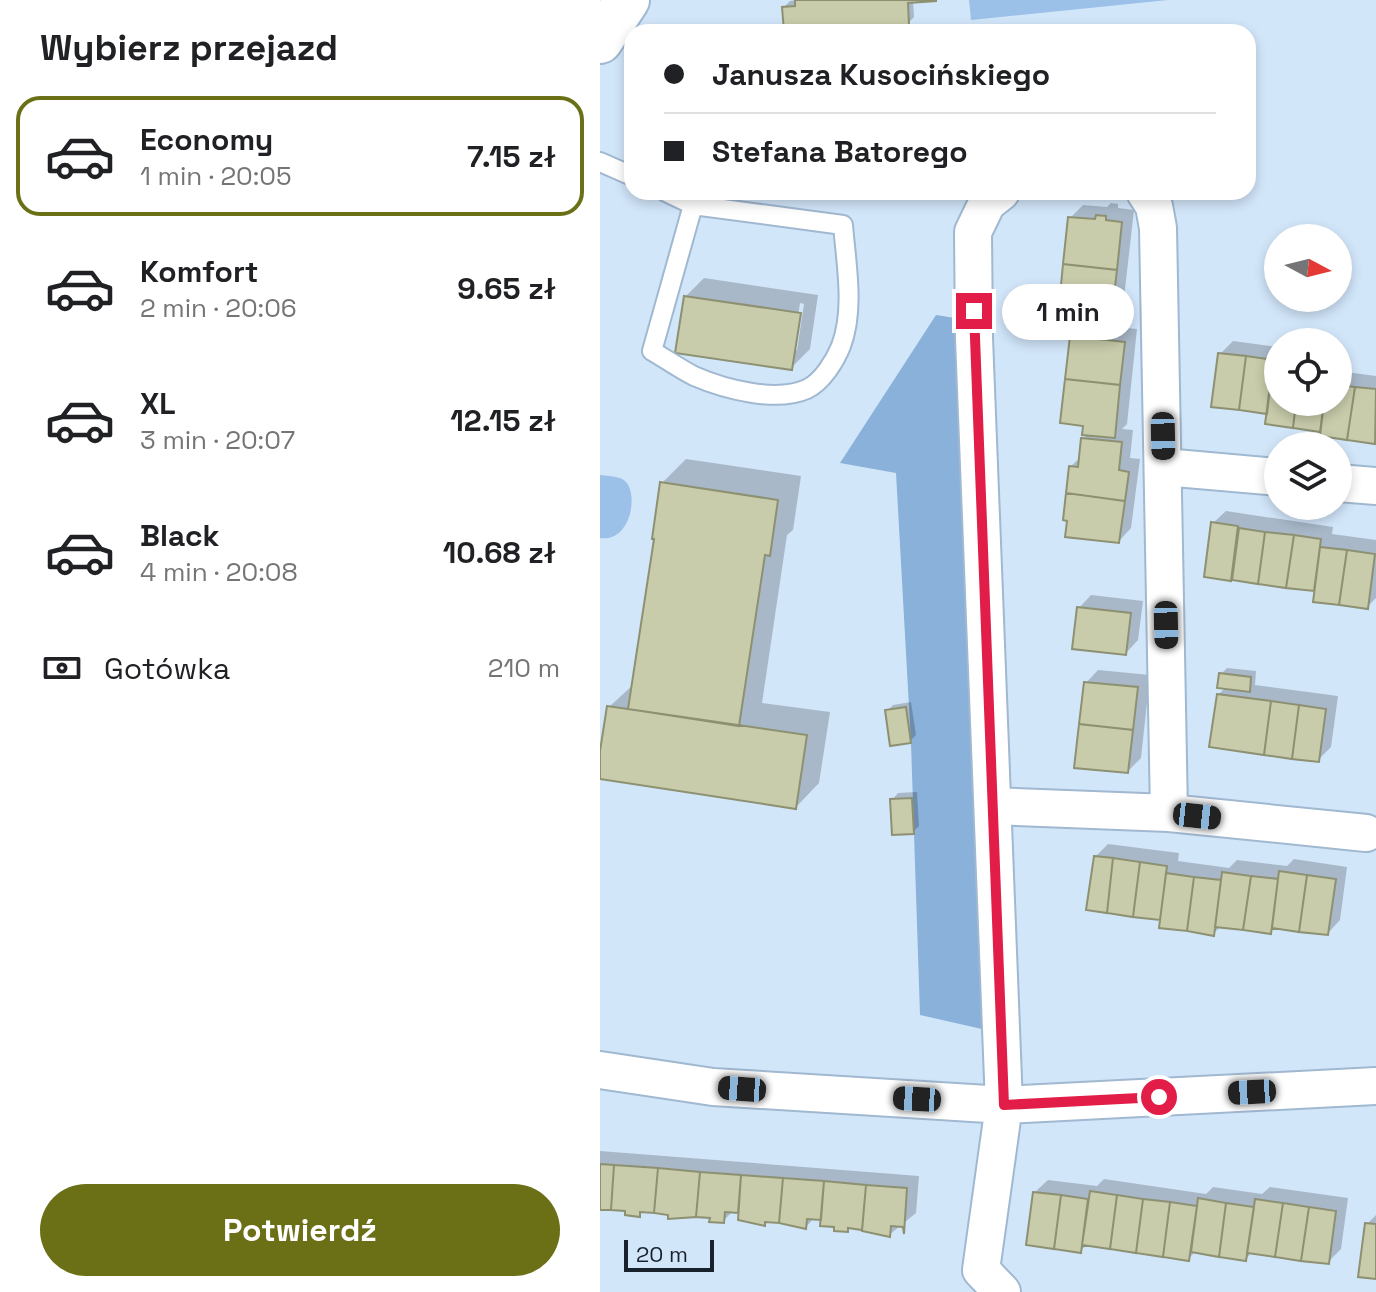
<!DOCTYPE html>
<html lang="pl">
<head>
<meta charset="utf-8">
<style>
	:root { --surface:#fff; --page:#f2f2f2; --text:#202124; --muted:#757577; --line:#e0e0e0; --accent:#6b7016 }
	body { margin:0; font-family:"Space Grotesk",sans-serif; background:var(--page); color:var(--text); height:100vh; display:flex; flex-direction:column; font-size:30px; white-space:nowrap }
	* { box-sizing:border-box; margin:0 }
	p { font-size:26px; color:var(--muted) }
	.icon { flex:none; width:44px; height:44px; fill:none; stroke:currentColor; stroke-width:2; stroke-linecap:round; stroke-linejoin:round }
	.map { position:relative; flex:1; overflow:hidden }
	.panel { display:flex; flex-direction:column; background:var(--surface); width:600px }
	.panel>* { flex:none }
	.top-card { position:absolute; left:24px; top:24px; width:632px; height:176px; border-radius:24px; box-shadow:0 4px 12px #0003; display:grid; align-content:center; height:176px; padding:0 40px; background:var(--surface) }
	.needle { width:52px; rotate:97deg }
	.buttons { position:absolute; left:664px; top:224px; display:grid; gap:16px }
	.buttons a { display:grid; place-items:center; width:88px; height:88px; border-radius:50%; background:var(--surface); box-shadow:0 4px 12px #0003; font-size:40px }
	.scale { position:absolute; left:24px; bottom:20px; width:90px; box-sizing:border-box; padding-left:8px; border:4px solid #19222c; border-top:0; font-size:22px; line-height:28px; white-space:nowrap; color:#19222c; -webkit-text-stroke:6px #d2e6fa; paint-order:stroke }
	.end { position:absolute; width:36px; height:36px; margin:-18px; border:10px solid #e11d48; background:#fff; box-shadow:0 0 0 4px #fff }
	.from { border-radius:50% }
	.bubble { position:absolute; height:56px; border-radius:28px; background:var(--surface); box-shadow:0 4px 12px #0003; font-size:26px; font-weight:700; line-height:56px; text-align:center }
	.car { position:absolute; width:24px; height:48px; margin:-24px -12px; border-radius:10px; box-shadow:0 0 6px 2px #0007; background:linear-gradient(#222 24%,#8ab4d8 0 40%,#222 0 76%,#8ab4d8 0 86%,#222 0) }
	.top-card b { display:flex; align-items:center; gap:28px; height:76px; font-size:30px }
	.top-card b+b { border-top:2px solid var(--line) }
	.top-card i { width:20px; height:20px; background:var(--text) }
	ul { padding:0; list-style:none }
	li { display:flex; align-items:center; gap:24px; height:120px; margin:0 16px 12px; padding:0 24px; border:4px solid transparent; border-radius:24px }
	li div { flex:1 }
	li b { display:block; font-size:30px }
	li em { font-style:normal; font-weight:700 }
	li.on { border-color:var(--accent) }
	li>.icon { width:72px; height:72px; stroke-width:1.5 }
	h2 { padding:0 40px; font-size:36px; line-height:96px }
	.pay { display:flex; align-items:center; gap:20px; height:88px; padding:0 40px; font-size:30px }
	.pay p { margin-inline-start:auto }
	.button { display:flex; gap:16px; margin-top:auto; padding:16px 40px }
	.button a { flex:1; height:92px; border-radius:48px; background:var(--accent); color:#fff; font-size:32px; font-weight:700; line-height:92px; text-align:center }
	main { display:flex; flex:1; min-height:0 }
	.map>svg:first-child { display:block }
	.green { fill:#9bc1e9 }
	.forest { fill:#8ab1d9 }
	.shadow { fill:#0003; fill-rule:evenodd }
	.building { fill:#c8ccab; stroke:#8d9172; stroke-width:2 }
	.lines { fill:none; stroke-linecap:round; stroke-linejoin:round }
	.service-casing { stroke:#a0b8d0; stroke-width:22 }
	.minor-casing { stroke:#a0b8d0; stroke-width:40 }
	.tertiary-casing { stroke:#a0b8d0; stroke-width:48 }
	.service { stroke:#fff; stroke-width:18 }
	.minor { stroke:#fff; stroke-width:36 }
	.tertiary { stroke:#fff; stroke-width:44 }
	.route { stroke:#e11d48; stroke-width:10 }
</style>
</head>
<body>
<main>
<section class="panel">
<h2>Wybierz przejazd</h2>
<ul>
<li class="on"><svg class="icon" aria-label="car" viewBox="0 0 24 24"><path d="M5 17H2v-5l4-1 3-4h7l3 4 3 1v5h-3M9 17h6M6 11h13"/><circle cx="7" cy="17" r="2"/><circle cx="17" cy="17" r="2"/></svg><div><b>Economy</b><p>1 min · 20:05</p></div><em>7.15 zł</em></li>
<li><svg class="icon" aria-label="car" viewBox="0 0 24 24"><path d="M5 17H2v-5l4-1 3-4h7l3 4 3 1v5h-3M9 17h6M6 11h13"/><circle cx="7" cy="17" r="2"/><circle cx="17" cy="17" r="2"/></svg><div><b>Komfort</b><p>2 min · 20:06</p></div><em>9.65 zł</em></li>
<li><svg class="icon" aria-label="car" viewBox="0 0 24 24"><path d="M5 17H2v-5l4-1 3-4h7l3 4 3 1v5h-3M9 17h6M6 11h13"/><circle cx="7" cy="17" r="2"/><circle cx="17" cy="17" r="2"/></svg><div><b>XL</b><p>3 min · 20:07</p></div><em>12.15 zł</em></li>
<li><svg class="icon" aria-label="car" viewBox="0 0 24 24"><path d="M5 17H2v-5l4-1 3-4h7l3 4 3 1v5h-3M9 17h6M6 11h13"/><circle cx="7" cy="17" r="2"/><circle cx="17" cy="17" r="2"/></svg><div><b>Black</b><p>4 min · 20:08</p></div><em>10.68 zł</em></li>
</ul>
<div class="pay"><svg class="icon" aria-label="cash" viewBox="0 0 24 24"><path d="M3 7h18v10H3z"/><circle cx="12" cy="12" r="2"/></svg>Gotówka<p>210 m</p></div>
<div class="button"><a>Potwierdź</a></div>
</section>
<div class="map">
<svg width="776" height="1292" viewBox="0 0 776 1292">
	<rect width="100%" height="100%" fill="#d2e6fa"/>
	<path class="green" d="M 369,0 L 568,0 L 371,20 Z
		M 0,475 C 8,476 19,476 25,481 C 39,493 31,543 0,538 Z"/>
	<path class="forest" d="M 336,315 L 355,318 L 382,1029 L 320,1015 L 311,743 L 296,473 L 240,463 Z"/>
	<path class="shadow" d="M 325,0 L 313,1 L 314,17 L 308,23 L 184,7 L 190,1 L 197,0 Z
		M 511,203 L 518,204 L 518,208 L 534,210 L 524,298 L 512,310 L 470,218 L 483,205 L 507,207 Z
		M 104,278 L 218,295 L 210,349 L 191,368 L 85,297 ZM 200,303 L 204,304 L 197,350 L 193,350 Z
		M 484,324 L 537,329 L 527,424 L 522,429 L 533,430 L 530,458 L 540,459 L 531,528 L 519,541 L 471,466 L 481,457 L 483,439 L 488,434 L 472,337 Z
		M 633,341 L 678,347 L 678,402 L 738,402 L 738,366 L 738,371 L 776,376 L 776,440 L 667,423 L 669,412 L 620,354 Z
		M 86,459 L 201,476 L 193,530 L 187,535 L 162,703 L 230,712 L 219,783 L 196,807 L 0,777 L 9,707 L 34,684 L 62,483 Z
		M 626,511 L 733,527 L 732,534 L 776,540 L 776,598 L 767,607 L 717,590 L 606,575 L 613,523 Z
		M 491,595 L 543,601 L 538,640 L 526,653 L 479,608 Z
		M 627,668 L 656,671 L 655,685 L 738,696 L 731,747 L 718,760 L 618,695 L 626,687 L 621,674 Z
		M 498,670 L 550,675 L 541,758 L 528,771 L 486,683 Z
		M 311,702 L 316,735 L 310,741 L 287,711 L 293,705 Z
		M 317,792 L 319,826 L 313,832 L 292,800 L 298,793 Z
		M 508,844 L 579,853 L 578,861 L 629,868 L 637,860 L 687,866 L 694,859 L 747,867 L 740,920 L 728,933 L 676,926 L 670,932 L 621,926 L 613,934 L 562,918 L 489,909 L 495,857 Z
		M 0,1151 L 319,1176 L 316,1213 L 289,1235 L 251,1227 L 247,1230 L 223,1218 L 215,1217 L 206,1227 L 168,1220 L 164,1224 L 140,1211 L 133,1211 L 123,1221 L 112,1216 L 43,1211 L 39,1214 L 27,1209 L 0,1210 Z
		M 504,1179 L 606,1194 L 613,1187 L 662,1194 L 670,1187 L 748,1198 L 741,1249 L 728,1262 L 653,1251 L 646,1259 L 596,1251 L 589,1258 L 488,1244 L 480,1251 L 435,1192 L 448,1180 L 497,1186 Z
		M 776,1215 L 776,1277 L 767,1224 Z"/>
	<path class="building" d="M 195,0 L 336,0 L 336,1 L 308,3 L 309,25 L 184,32 L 182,7 L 195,6 Z
		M 496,215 L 506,216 L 506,220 L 522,222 L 517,270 L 463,264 L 468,217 L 495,219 Z
		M 463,264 L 517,270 L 512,312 L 459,306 Z
		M 84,296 L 201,313 L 192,370 L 75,353 Z
		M 470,336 L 525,342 L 520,385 L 465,379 Z
		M 618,353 L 646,356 L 639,410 L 611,407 Z
		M 646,356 L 673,360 L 667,414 L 639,410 Z
		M 672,371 L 678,372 L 678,402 L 696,402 L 693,428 L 665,424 Z
		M 465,379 L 520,385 L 515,438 L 482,435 L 483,426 L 460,423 Z
		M 738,385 L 755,387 L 747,440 L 720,436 L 724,402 L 738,402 Z
		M 755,387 L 776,389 L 775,444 L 747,440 Z
		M 696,402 L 724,402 L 720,432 L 693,428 Z
		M 481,438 L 522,442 L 519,470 L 529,472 L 525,501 L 466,493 L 469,466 L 478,467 Z
		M 60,482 L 178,500 L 170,556 L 165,555 L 139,726 L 28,709 L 54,539 L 52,539 Z
		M 466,493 L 525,501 L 519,543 L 465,537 L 467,521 L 463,520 Z
		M 611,522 L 638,526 L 631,581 L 604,577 Z
		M 639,528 L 665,532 L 658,584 L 632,580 Z
		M 665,532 L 694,535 L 686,588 L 658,584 Z
		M 694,535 L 721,539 L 714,591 L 686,588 Z
		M 720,547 L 747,550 L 739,605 L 713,602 Z
		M 747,550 L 775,554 L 768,609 L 739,605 Z
		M 477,607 L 531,613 L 526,655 L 472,649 Z
		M 619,673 L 651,677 L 650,692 L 617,688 Z
		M 484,682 L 538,687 L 533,730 L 479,724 Z
		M 617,694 L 671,701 L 664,755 L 609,747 Z
		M 671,701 L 699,705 L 692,759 L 664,755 Z
		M 699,705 L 726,709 L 719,762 L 692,759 Z
		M 7,706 L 207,735 L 196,809 L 0,779 L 0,751 Z
		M 306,707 L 311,743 L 290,746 L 285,710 Z
		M 479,724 L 533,730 L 528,773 L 474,768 Z
		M 312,798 L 314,834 L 292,835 L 290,799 Z
		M 494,856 L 513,858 L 507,913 L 486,910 Z
		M 513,858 L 540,862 L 533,917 L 507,913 Z
		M 540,862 L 567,866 L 560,920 L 533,917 Z
		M 679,871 L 707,875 L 699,932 L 672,928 Z
		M 622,872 L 651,876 L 643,930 L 615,927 Z
		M 566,873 L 594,877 L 587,931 L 559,928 Z
		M 707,875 L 736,879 L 728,935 L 699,932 Z
		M 651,876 L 678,879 L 671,934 L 643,930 Z
		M 594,877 L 621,880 L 614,936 L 587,931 Z
		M 0,1164 L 14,1165 L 11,1210 L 0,1210 Z
		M 14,1165 L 58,1168 L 54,1213 L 40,1212 L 40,1217 L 25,1215 L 25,1211 L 11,1210 Z
		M 58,1168 L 100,1172 L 96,1217 L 68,1219 L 68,1215 L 54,1213 Z
		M 100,1172 L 141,1175 L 138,1213 L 125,1212 L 124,1223 L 109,1222 L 110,1218 L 96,1217 Z
		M 141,1175 L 183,1178 L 179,1223 L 165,1222 L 165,1226 L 138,1220 Z
		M 183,1178 L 224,1181 L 221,1220 L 207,1219 L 206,1229 L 179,1223 Z
		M 224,1181 L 266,1185 L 262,1230 L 248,1228 L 248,1232 L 234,1231 L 234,1227 L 220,1226 Z
		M 266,1185 L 307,1188 L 304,1234 L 303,1227 L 291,1226 L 290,1237 L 262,1231 Z
		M 490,1191 L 517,1195 L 510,1249 L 482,1245 Z
		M 433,1192 L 461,1195 L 454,1249 L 426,1245 Z
		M 461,1195 L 488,1199 L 481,1253 L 454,1249 Z
		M 517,1195 L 543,1199 L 536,1253 L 510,1249 Z
		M 598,1198 L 626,1203 L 619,1257 L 591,1252 Z
		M 543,1199 L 570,1202 L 563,1257 L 536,1253 Z
		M 655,1199 L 683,1203 L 675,1257 L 647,1253 Z
		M 570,1202 L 597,1206 L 589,1261 L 563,1257 Z
		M 626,1203 L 654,1207 L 646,1261 L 619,1257 Z
		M 683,1203 L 709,1207 L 701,1261 L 675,1257 Z
		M 709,1207 L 736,1211 L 729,1264 L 701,1261 Z
		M 765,1223 L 776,1224 L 776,1279 L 758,1277 Z"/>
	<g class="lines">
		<g class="service-casing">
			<path id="service" d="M 0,162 L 32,176
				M 66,192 L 93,205 L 52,351 C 66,359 80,369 94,376 C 124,389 176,403 207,389 C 222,382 235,361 241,346 C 255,309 246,263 243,225 L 93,205"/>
		</g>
		<g class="minor-casing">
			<path id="minor" d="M 401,192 L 387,203 L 373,232 L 374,338 L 404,1105 L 381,1270 L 402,1292
				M 545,192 L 554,206 L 558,228 L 569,813
				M 564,467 L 678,477
				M 738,483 L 776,486
				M 393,806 L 569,813 L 766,833
				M 0,1070 L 113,1087 L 404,1105 L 776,1086"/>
		</g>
		<g class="tertiary-casing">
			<path id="tertiary" d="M 0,41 L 27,0"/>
		</g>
		<use href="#service" class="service"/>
		<use href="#minor" class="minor"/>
		<use href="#tertiary" class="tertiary"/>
	</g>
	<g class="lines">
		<path class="route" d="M 374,311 L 404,1105 L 559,1097"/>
	</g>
</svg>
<div class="buttons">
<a><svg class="needle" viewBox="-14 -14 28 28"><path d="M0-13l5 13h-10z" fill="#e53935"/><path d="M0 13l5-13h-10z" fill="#757577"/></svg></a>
<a><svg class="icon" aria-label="locate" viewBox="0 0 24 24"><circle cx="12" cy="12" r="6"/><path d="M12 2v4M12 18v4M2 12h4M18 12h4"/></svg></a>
<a><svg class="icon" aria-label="layers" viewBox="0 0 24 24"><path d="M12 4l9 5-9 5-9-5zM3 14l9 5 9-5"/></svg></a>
</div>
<div class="scale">20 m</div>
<i class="end from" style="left:559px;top:1097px"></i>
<i class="end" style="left:374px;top:311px"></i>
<div class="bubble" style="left:402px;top:284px;width:132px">1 min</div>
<i class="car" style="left:563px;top:436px;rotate:179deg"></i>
<i class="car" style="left:566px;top:625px;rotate:179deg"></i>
<i class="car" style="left:597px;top:816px;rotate:96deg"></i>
<i class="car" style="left:142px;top:1089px;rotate:274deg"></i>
<i class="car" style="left:652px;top:1092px;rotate:267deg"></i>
<i class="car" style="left:317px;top:1099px;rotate:273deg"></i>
<div class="top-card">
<b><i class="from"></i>Janusza Kusocińskiego</b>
<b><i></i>Stefana Batorego</b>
</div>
</div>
</main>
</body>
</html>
